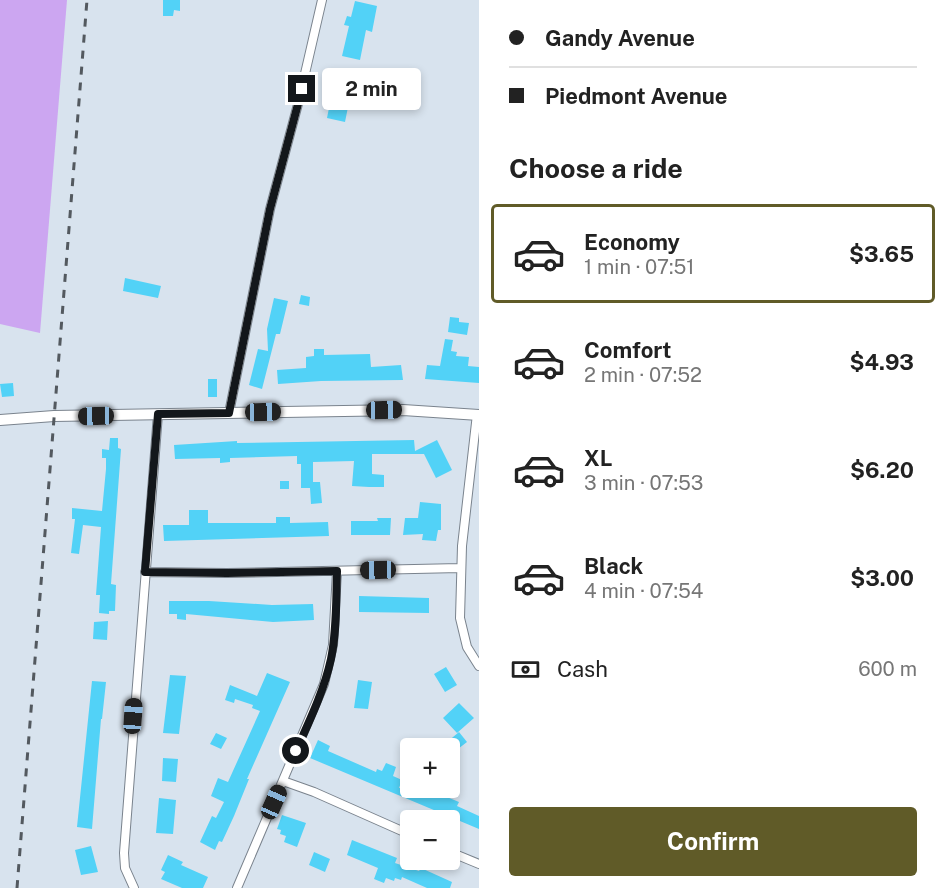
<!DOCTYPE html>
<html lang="en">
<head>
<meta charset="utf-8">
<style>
	:root { --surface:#fff; --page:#f6f6f6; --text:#222; --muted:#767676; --line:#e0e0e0; --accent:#605b28 }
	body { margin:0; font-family:"Public Sans",sans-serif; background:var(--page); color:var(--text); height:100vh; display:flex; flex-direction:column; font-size:22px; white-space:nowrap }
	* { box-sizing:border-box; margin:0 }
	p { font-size:20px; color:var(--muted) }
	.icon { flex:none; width:33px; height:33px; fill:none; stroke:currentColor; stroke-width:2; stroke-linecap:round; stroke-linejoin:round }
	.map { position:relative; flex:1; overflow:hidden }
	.details { display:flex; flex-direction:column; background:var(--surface); width:468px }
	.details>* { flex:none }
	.banner { display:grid; align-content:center; height:132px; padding:0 30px; background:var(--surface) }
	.fabs { position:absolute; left:400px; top:738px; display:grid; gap:12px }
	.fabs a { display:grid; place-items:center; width:60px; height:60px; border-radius:6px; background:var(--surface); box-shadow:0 3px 9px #0003; font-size:30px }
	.end { position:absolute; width:27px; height:27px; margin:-14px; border:8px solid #13171b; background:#fff; box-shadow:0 0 0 3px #fff }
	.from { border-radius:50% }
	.bubble { position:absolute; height:42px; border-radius:6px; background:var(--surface); box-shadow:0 3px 9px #0003; font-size:20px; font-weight:700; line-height:42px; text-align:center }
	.car { position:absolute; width:18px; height:36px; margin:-18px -9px; border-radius:8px; box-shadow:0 0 4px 2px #0007; background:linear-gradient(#222 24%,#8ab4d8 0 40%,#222 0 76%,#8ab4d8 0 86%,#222 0) }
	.banner b { display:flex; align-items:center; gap:21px; height:57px; font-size:22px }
	.banner b+b { border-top:2px solid var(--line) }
	.banner i { width:15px; height:15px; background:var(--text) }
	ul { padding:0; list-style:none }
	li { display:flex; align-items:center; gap:18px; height:99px; margin:0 12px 9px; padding:0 18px; border:3px solid transparent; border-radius:6px }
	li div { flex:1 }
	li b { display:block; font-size:22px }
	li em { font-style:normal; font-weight:700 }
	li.on { border-color:var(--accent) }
	li>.icon { width:54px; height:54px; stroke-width:1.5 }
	h2 { padding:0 30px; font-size:27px; line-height:72px }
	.pay { display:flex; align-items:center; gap:15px; height:66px; padding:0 30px; font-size:22px }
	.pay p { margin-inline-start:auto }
	.cta { display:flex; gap:12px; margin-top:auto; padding:12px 30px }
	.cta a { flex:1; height:69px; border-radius:6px; background:var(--accent); color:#fff; font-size:24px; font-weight:700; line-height:69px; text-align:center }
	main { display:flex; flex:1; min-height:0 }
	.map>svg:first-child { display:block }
	.green { fill:#cca6f1 }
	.building { fill:#52d2f7 }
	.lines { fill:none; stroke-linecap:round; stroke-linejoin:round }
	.minor-casing { stroke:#7a838d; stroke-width:10 }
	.tertiary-casing { stroke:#7a838d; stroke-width:12 }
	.minor { stroke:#fff; stroke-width:8 }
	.tertiary { stroke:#fff; stroke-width:10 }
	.rail { stroke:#53595f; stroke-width:3; stroke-dasharray:8 8; stroke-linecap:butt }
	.route { stroke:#13171b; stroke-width:8 }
</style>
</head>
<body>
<main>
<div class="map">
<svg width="479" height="888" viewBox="0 0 479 888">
	<rect width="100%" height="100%" fill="#d8e3ee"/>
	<path class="green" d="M 0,0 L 67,0 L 40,333 L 0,324 Z"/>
	<path class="building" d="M 163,0 L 180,0 L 180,11 L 174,10 L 173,16 L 163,16 Z
		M 355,1 L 377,6 L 372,32 L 366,30 L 360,60 L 342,56 L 349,26 L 344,25 L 347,16 L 351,17 Z
		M 331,98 L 349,102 L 345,122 L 327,118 Z
		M 125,278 L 161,286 L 158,298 L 123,291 Z
		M 301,295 L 310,297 L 309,306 L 299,304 Z
		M 274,298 L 288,301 L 280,334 L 276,334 L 262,389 L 249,385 L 258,349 L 268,351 L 267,329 Z
		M 450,317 L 459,318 L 459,322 L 469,323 L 467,335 L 448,332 Z
		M 445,339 L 453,340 L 451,351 L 457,352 L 456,356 L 469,357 L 468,366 L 479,367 L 479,383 L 425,379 L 427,365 L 440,366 Z
		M 314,349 L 324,349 L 324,355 L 370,354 L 371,367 L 401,365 L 403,380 L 321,381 L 278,384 L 277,370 L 306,368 L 306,357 L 314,356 Z
		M 208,379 L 217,379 L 217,397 L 208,397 Z
		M 13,383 L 14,396 L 2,397 L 0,384 Z
		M 110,438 L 118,438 L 118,448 L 121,449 L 111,584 L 116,585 L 115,611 L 109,611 L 109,614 L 99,613 L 100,595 L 96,595 L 101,527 L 83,525 L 79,554 L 71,553 L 75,519 L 72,519 L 72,508 L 102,511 L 106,469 L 106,458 L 102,458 L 102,449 L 109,450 Z
		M 414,440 L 415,451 L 437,440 L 452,470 L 436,478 L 424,454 L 372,454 L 372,474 L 384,475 L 384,487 L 369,487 L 352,486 L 354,461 L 313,462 L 313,482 L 320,482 L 322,503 L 311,504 L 310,488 L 301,488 L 301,464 L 297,464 L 297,456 L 230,458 L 230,462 L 220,463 L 220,458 L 175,459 L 174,445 L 237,441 L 237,443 Z
		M 280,481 L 289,481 L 289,489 L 280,489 Z
		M 420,502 L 441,504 L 441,530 L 438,530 L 436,541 L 422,540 L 423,534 L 403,535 L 405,518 L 418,518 Z
		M 189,510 L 208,510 L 208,523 L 276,523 L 276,517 L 290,517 L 290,523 L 328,522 L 329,536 L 164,541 L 163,525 L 189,525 Z
		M 377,518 L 391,518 L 390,535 L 351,535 L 351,521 L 378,521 Z
		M 359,596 L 429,598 L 429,613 L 359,612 Z
		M 169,601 L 209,601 L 272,605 L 313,604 L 314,620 L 273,622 L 186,614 L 186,620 L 177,619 L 177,614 L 169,614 Z
		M 108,621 L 107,640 L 93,639 L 94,622 Z
		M 446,667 L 457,685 L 445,692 L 434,674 Z
		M 267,673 L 290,682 L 247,779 L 249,779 L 234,816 L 222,842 L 219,841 L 215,850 L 200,842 L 212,816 L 216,818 L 224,802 L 211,796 L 218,778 L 228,782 L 260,711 L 252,708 L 253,705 L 235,699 L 234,703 L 225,700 L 230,685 L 257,696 Z
		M 170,675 L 186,676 L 179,734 L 163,733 Z
		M 358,680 L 372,682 L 368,709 L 354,708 Z
		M 92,681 L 106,682 L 102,719 L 101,719 L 92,829 L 77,827 Z
		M 459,703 L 474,718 L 457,733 L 443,718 Z
		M 459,732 L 467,742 L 454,752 L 446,743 Z
		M 216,733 L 227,738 L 221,749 L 210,744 Z
		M 318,740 L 330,746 L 328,751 L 376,772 L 377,769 L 382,771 L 386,763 L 396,767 L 393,776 L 402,780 L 399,788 L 425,788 L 459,802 L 457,806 L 479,816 L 479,829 L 310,758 Z
		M 163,758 L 178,759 L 176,782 L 162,781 Z
		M 159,798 L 176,800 L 173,834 L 156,833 Z
		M 282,815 L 306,823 L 297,847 L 284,842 L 286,836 L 280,834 L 281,830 L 277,829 Z
		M 352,840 L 397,858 L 395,863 L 419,871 L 421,868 L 452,882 L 450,888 L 427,888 L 402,877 L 401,880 L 395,878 L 394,881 L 386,878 L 384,883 L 374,879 L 378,868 L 347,855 Z
		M 91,846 L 98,872 L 81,875 L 75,850 Z
		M 314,852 L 330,859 L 325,872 L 309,865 Z
		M 168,855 L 183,862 L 181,865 L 208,877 L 203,888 L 182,888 L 161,879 L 165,872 L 161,870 Z"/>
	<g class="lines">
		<g class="minor-casing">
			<path id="minor" d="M 229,413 L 270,209 L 298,104 L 322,0
				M 477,414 L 462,546 L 460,618 L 467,647 L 479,666
				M 145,572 L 227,573 L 460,568
				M 283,781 L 314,792 L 411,835
				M 450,852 L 479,864
				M 134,888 L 125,868 L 124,853 L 158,414
				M 237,888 L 324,684 L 333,645 L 337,571"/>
		</g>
		<g class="tertiary-casing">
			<path id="tertiary" d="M 0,420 L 54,416 L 403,410 L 479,415"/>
		</g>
		<use href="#minor" class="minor"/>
		<use href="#tertiary" class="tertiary"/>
		<path class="rail" d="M 17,888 L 87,0"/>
	</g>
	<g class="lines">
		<path class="route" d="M 296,751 C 309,722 324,691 331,659 C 337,630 336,600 337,571 L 227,573 L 145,572 L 158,414 L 229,413 L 270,209 L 302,89"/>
	</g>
</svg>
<div class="fabs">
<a>+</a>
<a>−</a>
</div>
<i class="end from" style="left:296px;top:751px"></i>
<i class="end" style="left:302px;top:89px"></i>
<div class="bubble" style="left:322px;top:68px;width:99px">2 min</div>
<i class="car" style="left:384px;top:410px;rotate:89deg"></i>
<i class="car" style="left:263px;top:412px;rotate:89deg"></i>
<i class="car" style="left:96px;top:416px;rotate:269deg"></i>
<i class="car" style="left:378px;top:570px;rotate:269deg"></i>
<i class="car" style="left:133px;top:716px;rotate:4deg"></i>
<i class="car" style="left:274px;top:802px;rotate:24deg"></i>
</div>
<section class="details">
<div class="banner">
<b><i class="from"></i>Gandy Avenue</b>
<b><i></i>Piedmont Avenue</b>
</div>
<h2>Choose a ride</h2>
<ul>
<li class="on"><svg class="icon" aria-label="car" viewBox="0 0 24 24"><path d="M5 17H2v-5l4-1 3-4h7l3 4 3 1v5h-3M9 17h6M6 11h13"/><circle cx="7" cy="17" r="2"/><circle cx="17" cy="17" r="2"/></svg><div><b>Economy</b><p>1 min · 07:51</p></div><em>$3.65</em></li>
<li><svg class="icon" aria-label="car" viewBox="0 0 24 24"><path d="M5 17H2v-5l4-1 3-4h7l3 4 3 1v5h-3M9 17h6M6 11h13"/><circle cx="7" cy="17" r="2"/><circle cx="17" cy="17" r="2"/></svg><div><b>Comfort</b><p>2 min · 07:52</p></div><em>$4.93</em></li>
<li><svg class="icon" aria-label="car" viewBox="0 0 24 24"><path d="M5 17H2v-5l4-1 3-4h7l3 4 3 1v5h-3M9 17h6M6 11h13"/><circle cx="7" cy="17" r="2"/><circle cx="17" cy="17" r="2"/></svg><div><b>XL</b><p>3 min · 07:53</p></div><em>$6.20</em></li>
<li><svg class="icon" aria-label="car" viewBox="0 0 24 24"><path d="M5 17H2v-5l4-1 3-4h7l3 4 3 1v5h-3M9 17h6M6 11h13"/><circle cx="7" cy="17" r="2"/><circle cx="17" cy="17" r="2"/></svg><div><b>Black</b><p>4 min · 07:54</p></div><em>$3.00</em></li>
</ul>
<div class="pay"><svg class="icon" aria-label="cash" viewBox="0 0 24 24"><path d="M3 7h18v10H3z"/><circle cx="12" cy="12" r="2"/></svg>Cash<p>600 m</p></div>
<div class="cta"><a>Confirm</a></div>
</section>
</main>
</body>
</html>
